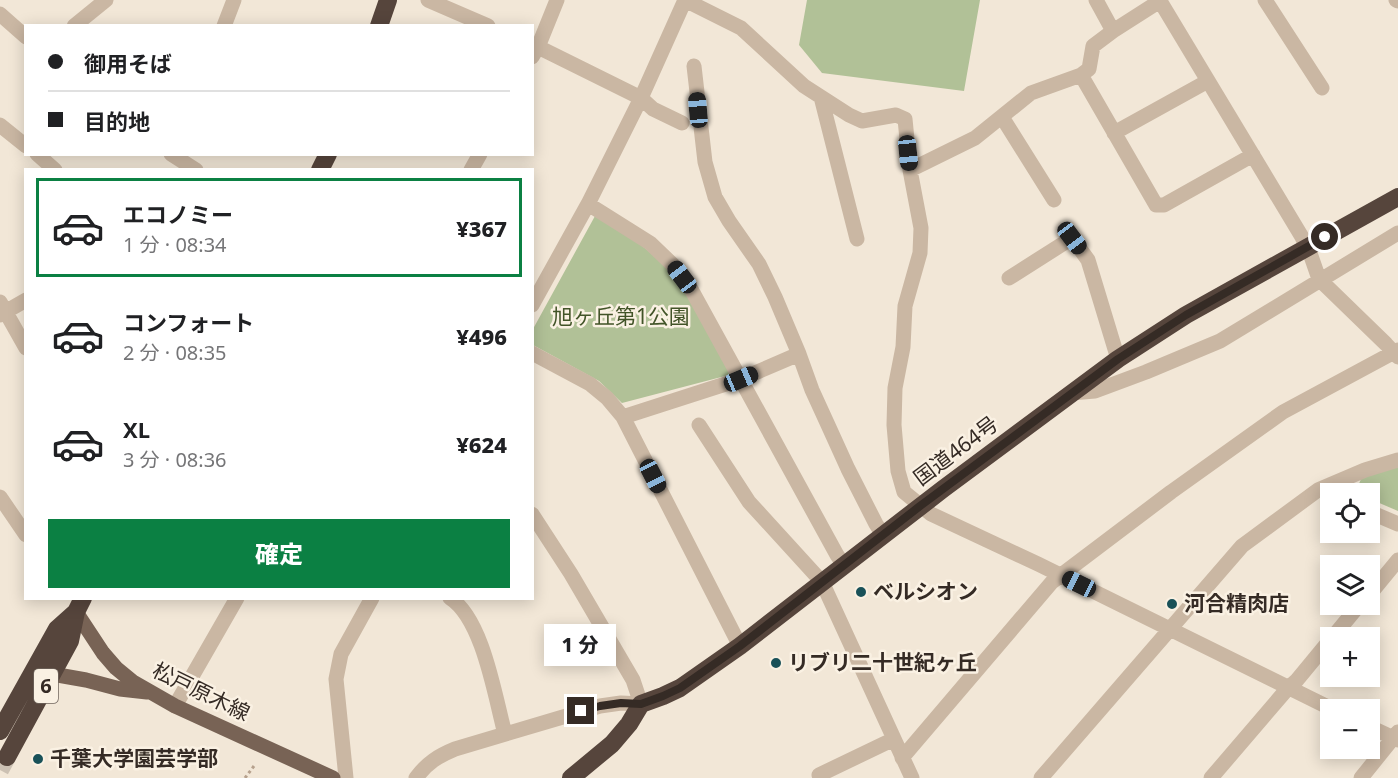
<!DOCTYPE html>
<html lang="ja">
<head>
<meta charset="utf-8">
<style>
	:root { --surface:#fff; --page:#f6f6f6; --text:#202124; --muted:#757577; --line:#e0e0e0; --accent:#0b8043 }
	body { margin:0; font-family:"Noto Sans","Noto Sans JP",sans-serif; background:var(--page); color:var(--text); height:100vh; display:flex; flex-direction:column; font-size:22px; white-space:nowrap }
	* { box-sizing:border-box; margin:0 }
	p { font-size:20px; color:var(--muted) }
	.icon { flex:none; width:33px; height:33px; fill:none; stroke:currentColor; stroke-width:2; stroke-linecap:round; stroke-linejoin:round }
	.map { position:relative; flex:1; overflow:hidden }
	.details { position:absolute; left:24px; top:168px; width:510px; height:432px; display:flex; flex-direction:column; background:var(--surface); border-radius:0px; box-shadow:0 3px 15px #0003 }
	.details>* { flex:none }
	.banner { position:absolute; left:24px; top:24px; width:510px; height:132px; border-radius:0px; box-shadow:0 3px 15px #0003; display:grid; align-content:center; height:132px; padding:0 24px; background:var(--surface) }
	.controls { position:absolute; left:1320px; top:483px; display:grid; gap:12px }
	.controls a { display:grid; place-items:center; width:60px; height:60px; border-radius:0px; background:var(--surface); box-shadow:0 3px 15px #0003; font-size:30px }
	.end { position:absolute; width:27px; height:27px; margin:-14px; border:8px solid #352b25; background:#fff; box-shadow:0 0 0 3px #fff }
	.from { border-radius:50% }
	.bubble { position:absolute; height:42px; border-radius:0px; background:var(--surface); box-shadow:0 3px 15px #0003; font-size:20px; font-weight:800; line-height:42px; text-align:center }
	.car { position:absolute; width:18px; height:36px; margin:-18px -9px; border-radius:8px; box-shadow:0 0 4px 2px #0007; background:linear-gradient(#222 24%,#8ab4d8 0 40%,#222 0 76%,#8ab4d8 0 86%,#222 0) }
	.banner b { display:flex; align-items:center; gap:21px; height:57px; font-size:22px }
	.banner b+b { border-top:2px solid var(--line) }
	.banner i { width:15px; height:15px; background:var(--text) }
	ul { padding:10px 0 0; list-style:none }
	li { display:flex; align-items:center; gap:18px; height:99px; margin:0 12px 9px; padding:0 12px; border:3px solid transparent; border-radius:0px }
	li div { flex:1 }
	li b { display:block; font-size:22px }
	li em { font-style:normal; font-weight:800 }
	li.active { border-color:var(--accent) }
	li>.icon { width:54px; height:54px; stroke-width:1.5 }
	.primary-button { display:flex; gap:12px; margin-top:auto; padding:12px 24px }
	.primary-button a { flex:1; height:69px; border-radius:0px; background:var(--accent); color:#fff; font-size:24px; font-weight:800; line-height:69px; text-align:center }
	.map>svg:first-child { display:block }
	.green { fill:#b1c197 }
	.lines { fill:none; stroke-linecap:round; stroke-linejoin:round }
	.highway-tunnel { stroke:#ccc1b3; stroke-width:18; stroke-dasharray:18 9; stroke-linecap:butt }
	.path { stroke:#b6a18d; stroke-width:3; stroke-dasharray:3 3; stroke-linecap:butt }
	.minor { stroke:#cab7a3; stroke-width:15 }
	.major { stroke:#786355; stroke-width:15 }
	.highway { stroke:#56453c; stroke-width:18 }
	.route { stroke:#352b25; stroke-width:8 }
	.poi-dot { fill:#195158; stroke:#faf1e3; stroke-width:2 }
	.labels { text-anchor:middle; stroke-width:5; stroke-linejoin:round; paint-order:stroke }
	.shield { fill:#faf1e3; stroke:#70665e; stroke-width:1.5 }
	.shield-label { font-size:20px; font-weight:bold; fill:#352b25 }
	.park-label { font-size:21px; fill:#425428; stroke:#faf1e3 }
	.street-label { font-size:21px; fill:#352b25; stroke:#faf1e3 }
	.poi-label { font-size:21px; font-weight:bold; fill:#352b25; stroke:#faf1e3; text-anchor:start }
</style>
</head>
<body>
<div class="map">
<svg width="1398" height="778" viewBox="0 0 1398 778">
	<rect width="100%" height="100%" fill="#f2e7d7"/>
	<path class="green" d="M 807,0 L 980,0 L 964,91 L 822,73 L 799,45 Z
		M 595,216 C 612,227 630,236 646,249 C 685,281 706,325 731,369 L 729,375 L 622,403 L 599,381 L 533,345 L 533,329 Z
		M 1398,467 L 1398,511 L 1370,499 L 1370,494 L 1355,492 L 1363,475 Z"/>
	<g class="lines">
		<path class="highway-tunnel" d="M 0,770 L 7,757"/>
		<path class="path" d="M 245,778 L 254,766"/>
		<path class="minor" d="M 428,0 L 488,26
			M 1096,0 L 1113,31
			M 1265,0 L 1322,88
			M 1396,0 L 1398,1
			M 0,14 L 26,37
			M 74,26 L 106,0
			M 224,26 L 234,0
			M 532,44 L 641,98 L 588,204 L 650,243 L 673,265 L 691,289 L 837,555 L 844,565
			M 532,57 L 538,47 L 557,0
			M 694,66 L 705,162 L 715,197 L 729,221 L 759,264 L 775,297 L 799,354 L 812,390 L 828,425 L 848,469 L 876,524 L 883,535
			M 1081,75 L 1156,205 L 1164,205 L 1253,155
			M 821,97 L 857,239
			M 1002,117 L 1054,200
			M 682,123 L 653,109 L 641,98 L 685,0 L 741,28 L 804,86 L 849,115 L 862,121 L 896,115 L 905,119 L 910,170 L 921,228 L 920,253 L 905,306 L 903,347 L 895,388 L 894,425 L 898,471 L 904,492 L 931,514 L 1038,564 L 1334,710
			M 0,125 L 26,146
			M 1114,133 L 1208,81
			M 37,154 L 55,170
			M 171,154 L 196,170
			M 471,170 L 480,154
			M 910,170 L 975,138 L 1031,93 L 1081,75 L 1089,69 L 1093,46 L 1113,31 L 1160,1 L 1302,237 L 1311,256 L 1319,279 L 1386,344 L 1398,357
			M 1009,278 L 1072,238 L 1088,260 L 1118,359
			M 0,302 L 26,348
			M 532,305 L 588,204
			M 0,315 L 26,300
			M 532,353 L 590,384 L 607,398 L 623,417 L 740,646
			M 1071,393 L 1095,391 L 1146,372 L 1220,341 L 1398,233
			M 623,417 L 741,379 L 799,354
			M 699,425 L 749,502 L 822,582 L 912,778
			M 0,497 L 26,535
			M 1370,512 L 1398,524
			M 1370,594 L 1398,560
			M 450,598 C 483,619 495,697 505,734
			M 1332,638 L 1360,604
			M 175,706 L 237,598
			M 1370,727 L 1398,740
			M 902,758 L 1052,582 L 1171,492 L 1283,412 L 1398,350
			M 819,775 L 894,739
			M 346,778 L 336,679 L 341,654 L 372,598
			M 416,778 C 427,763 438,756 455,749 L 600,706 L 621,703 L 641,704 L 633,680 L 571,574 L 532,514
			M 1041,778 L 1242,546 L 1318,490 L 1365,470 L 1398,460
			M 1211,778 L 1288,688 L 1297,680 L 1330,640
			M 1361,778 L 1398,732"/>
		<path class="major" d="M 76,612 L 103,653 L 116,668 L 133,682 L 175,706 L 333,778
			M 52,674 L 86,680 L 120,689 L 147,692"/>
		<path class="highway" d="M 379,26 L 388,0
			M 320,170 L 328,154
			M 0,731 L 57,629 L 76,612
			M 7,757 L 70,641 L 76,612 L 83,598
			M 571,778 L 612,744 L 629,724 L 641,704 L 663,696 L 680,688 L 740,646 L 943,489 L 1118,359 L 1186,315 L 1398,197"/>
	</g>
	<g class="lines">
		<path class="route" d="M 581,711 L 600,706 L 621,703 L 641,704 L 663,696 L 680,688 L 740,646 L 920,506 L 1118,359 L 1186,315 L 1325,237"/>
	</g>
	<g class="poi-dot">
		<circle cx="861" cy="592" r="6"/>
		<circle cx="1172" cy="604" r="6"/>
		<circle cx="776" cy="663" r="6"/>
		<circle cx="38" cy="759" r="6"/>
	</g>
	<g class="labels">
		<rect class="shield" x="34" y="669" width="24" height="34" rx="4.5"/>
		<g class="shield-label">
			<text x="46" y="693">6</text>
		</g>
		<g class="park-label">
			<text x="621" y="324">旭ヶ丘第1公園</text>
		</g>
		<g class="street-label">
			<text transform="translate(956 451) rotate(-37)" y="7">国道464号</text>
			<text transform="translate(201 692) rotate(26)" y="7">松戸原木線</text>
		</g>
		<g class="poi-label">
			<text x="873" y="599">ベルシオン</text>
			<text x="1184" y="611">河合精肉店</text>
			<text x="788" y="670">リブリ二十世紀ヶ丘</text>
			<text x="50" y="766">千葉大学園芸学部</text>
		</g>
	</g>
</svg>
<div class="controls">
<a><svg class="icon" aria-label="locate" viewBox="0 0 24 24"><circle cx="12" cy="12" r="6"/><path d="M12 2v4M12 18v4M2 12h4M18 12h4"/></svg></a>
<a><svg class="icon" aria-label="layers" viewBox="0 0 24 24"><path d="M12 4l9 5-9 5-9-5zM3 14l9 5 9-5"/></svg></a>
<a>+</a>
<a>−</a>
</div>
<i class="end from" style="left:1325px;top:237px"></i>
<i class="end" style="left:581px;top:711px"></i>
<div class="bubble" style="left:544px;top:624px;width:72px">1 分</div>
<i class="car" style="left:698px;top:110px;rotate:355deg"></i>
<i class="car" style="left:908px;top:153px;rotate:174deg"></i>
<i class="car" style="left:1072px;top:238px;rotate:143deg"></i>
<i class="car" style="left:682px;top:277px;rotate:323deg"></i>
<i class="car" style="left:741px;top:379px;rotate:67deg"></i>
<i class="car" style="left:653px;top:476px;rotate:153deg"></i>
<i class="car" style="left:1079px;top:584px;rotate:296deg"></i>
<div class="banner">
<b><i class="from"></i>御用そば</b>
<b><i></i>目的地</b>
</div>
<section class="details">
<ul>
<li class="active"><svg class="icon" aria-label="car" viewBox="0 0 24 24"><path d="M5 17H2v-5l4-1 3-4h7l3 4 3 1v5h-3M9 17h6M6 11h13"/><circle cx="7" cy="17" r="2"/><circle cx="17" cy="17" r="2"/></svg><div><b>エコノミー</b><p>1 分 · 08:34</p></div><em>¥367</em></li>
<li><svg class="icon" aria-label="car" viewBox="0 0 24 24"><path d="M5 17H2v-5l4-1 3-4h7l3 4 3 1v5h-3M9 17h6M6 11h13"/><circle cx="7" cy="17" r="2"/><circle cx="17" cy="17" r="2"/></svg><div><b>コンフォート</b><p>2 分 · 08:35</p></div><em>¥496</em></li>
<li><svg class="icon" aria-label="car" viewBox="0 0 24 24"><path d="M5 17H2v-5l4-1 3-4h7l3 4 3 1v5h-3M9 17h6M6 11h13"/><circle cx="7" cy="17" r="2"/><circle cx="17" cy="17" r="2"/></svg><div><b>XL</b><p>3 分 · 08:36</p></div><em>¥624</em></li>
</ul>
<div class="primary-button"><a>確定</a></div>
</section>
</div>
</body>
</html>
